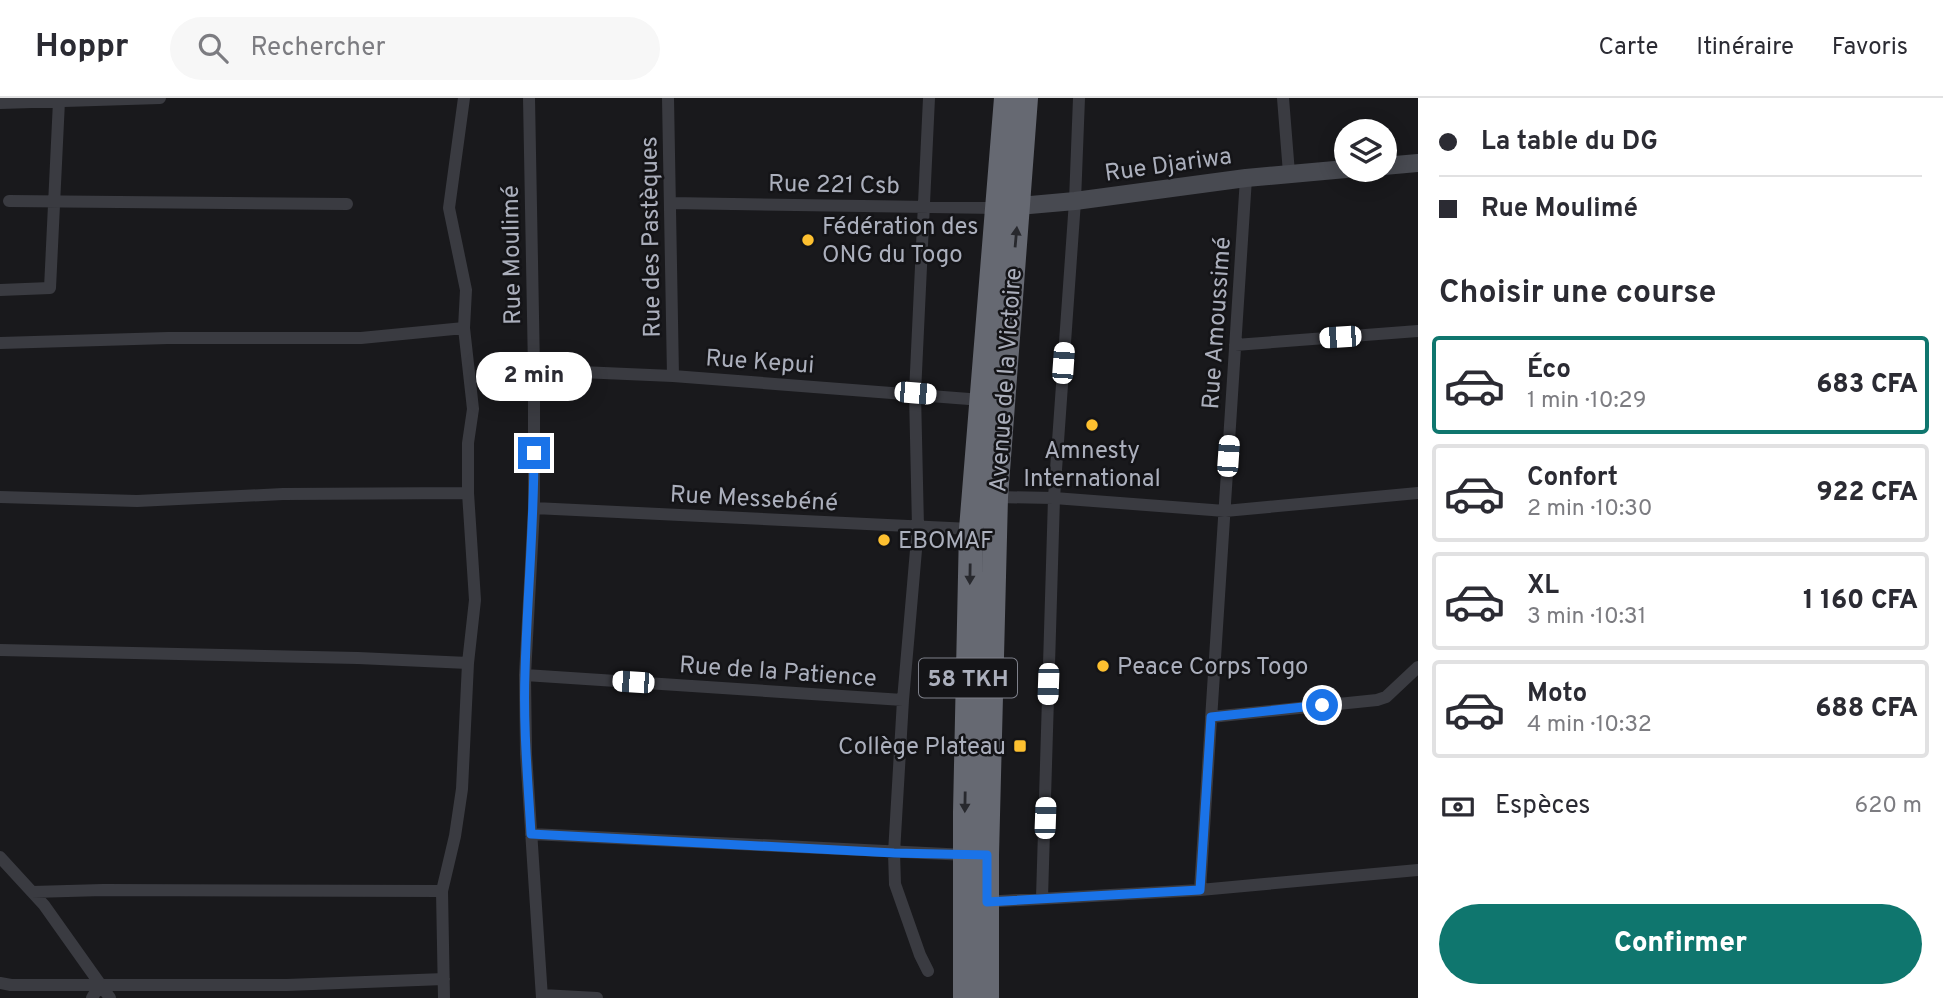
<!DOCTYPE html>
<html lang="fr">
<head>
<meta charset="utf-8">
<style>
	:root { --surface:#fff; --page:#f7f7f7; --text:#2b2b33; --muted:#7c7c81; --line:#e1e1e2; --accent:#0f766e }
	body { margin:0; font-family:Overpass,sans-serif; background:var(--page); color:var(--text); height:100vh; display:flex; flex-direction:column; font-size:26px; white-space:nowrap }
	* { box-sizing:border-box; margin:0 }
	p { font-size:23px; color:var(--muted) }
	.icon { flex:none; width:38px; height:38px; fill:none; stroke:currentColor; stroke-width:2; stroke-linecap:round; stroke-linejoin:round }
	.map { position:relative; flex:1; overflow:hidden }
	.side { display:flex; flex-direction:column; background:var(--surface); width:525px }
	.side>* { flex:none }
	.guide { display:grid; align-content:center; height:154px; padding:0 21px; background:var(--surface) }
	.tools { position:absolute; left:1334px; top:21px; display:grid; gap:14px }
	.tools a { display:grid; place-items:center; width:63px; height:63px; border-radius:50%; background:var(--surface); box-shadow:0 4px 18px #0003; font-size:35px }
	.end { position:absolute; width:32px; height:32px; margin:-16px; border:9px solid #1a73e8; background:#fff; box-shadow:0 0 0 4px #fff }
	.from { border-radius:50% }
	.bubble { position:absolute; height:49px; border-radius:24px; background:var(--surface); box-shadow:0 4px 18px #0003; font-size:23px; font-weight:800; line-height:49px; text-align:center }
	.car { position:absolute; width:21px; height:42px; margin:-21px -10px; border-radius:9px; box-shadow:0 0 5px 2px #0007; background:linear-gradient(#fff 24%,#345 0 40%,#fff 0 76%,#345 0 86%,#fff 0) }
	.guide b { display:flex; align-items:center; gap:24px; height:66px; font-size:26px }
	.guide b+b { border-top:2px solid var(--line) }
	.guide i { width:18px; height:18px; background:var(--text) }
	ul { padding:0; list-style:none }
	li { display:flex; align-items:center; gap:21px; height:98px; margin:0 14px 10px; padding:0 7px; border:4px solid var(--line); border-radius:7px }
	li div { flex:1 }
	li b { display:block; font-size:26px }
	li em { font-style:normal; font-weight:800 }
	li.active { border-color:var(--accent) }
	li>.icon { width:63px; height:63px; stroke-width:1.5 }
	h2 { padding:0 21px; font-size:32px; line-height:84px }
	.pay { display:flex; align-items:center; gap:18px; height:77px; padding:0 21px; font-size:26px }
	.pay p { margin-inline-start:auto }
	.action { display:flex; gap:14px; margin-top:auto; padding:14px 21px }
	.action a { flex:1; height:80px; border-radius:42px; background:var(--accent); color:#fff; font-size:28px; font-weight:800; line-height:80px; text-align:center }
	header { display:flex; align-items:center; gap:42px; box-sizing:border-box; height:98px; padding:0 35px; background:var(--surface); border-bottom:2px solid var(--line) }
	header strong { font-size:33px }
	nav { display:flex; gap:38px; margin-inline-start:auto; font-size:24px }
	.search { width:490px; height:63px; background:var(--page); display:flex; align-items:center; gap:18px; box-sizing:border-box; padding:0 24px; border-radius:38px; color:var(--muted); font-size:26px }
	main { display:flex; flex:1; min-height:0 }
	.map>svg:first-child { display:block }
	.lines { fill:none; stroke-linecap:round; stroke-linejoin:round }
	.street { stroke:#3a3b41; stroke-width:12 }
	.secondary { stroke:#484a51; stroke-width:18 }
	.highway { stroke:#666972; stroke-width:24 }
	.oneway { fill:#28292e }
	.route { stroke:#1a73e8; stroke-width:9 }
	.poi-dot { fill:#fdc030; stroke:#141417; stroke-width:2.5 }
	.labels { text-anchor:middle; stroke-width:5; stroke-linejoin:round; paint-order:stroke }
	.shield { fill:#141417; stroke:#7e808a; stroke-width:2 }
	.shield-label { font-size:23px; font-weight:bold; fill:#abafbc }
	.street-label { font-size:24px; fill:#abafbc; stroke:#141417 }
	.poi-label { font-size:24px; fill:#abafbc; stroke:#141417; text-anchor:start }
</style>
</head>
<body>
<header>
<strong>Hoppr</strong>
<div class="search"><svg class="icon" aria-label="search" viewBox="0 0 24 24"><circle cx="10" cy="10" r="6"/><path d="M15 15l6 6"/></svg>Rechercher</div>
<nav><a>Carte</a><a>Itinéraire</a><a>Favoris</a></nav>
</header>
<main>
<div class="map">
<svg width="1418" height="900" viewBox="0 0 1418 900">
	<rect width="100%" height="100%" fill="#19191c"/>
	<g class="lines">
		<path class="street" d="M 529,0 L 534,272 L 534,410 L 525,577 L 526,656 L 542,900
			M 668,0 L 673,278
			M 1283,0 L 1289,75
			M 0,5 L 160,0
			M 9,103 L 347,106
			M 670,105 L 997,110
			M 0,192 L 50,190 L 59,3
			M 0,245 L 168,240 L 361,240 L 464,230
			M 1235,247 L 1418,233
			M 534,272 L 673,278 L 982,302
			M 0,399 L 137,403 L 283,396 L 468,395
			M 996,399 L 1054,400 L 1225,413 L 1418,395
			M 534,410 L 971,431
			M 0,552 L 358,560 L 468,565
			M 525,577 L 903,602
			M 1211,619 L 1377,602 L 1386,599 L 1418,569
			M 531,736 L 967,757
			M 0,759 L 44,807 L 110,900
			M 1200,792 L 1246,80
			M 32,794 L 103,792 L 442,793
			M 1042,800 L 1054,400 L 1075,103 L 1079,0
			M 983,804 L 1200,792 L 1418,772
			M 928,873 L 920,857 L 895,786 L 894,755 L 903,602 L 918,429 L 915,295 L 929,0
			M 0,885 L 11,887 L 287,887 L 444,881
			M 542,897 L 597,900
			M 92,900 L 100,886
			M 444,900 L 442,793 L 455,738 L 462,691 L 468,565 L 475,502 L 468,395 L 468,345 L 473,311 L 464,230 L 466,192 L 449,110 L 464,0"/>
		<path class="secondary" d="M 1384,68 L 1418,65
			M 1007,109 L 1075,103 L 1246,80 L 1346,71"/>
		<path class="highway" d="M 965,900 L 965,714 L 971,431 L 1006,0
			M 987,900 L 987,757 L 996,399 L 1026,0"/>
	</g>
	<defs><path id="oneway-solid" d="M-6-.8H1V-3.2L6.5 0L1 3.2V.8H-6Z" transform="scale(1.75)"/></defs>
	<g class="oneway">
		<use href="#oneway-solid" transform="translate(1016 139) rotate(-85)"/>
		<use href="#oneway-solid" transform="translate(970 476) rotate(91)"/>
		<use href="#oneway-solid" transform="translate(965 704) rotate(91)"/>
	</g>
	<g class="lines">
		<path class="route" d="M 534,355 C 534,428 527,501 525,575 C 523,628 528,683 531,736 L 894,755 L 987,757 L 987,804 L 1200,792 L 1211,619 L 1322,607"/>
	</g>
	<g class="poi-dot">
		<circle cx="808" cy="142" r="7"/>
		<circle cx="1092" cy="327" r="7"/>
		<circle cx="884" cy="442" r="7"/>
		<circle cx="1103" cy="568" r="7"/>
		<rect x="1013" y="641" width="14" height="14" rx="3.5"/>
	</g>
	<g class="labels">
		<rect class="shield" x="919" y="560.5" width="98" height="39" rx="5"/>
		<g class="shield-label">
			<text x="968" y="588">58 TKH</text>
		</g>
		<g class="street-label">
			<text transform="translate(1168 66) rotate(-8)" y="8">Rue Djariwa</text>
			<text transform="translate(834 86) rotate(1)" y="8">Rue 221 Csb</text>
			<text transform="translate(650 139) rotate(-91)" y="8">Rue des Pastèques</text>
			<text transform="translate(511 157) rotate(-91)" y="8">Rue Moulimé</text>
			<text transform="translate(1216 225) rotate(-86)" y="8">Rue Amoussimé</text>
			<text transform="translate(760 263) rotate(4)" y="8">Rue Kepui</text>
			<text transform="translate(1005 282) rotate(-86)" y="8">Avenue de la Victoire</text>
			<text transform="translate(754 400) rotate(3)" y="8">Rue Messebéné</text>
			<text transform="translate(778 573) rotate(4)" y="8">Rue de la Patience</text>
		</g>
		<g class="poi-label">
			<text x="822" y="136">Fédération des<tspan x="822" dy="28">ONG du Togo</tspan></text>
			<text x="1092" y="360" text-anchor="middle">Amnesty<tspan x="1092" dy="28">International</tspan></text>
			<text x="898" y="450">EBOMAF</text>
			<text x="1117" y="576">Peace Corps Togo</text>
			<text x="1006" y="656" text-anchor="end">Collège Plateau</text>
		</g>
	</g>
</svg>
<div class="tools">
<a><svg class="icon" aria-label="layers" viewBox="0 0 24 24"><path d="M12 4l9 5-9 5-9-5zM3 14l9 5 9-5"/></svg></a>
</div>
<i class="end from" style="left:1322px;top:607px"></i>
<i class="end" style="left:534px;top:355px"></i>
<div class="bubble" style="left:476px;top:254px;width:116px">2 min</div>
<i class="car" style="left:1340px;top:239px;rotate:266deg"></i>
<i class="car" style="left:1063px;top:265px;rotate:4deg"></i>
<i class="car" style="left:915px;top:295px;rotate:95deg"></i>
<i class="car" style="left:1228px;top:358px;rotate:4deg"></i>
<i class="car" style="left:633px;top:584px;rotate:274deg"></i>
<i class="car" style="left:1048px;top:586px;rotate:182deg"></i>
<i class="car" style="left:1045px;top:720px;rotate:2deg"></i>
</div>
<section class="side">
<div class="guide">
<b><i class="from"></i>La table du DG</b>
<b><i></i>Rue Moulimé</b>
</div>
<h2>Choisir une course</h2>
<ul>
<li class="active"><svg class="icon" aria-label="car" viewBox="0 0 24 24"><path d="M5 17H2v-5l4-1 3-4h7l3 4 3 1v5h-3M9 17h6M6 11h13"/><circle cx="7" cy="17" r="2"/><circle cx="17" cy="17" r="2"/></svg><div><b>Éco</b><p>1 min · 10:29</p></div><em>683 CFA</em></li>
<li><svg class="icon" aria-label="car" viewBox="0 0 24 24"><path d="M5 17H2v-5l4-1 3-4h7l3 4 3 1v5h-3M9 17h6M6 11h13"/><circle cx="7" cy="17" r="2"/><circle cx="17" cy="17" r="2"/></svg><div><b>Confort</b><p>2 min · 10:30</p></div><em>922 CFA</em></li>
<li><svg class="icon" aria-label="car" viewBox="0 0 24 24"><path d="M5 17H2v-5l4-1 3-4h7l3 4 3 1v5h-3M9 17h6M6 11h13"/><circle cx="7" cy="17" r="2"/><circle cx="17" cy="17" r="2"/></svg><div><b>XL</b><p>3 min · 10:31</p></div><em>1 160 CFA</em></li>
<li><svg class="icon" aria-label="car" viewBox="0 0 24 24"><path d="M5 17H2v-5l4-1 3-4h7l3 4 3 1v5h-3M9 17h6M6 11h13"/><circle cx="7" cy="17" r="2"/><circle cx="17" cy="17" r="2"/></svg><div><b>Moto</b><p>4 min · 10:32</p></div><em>688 CFA</em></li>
</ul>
<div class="pay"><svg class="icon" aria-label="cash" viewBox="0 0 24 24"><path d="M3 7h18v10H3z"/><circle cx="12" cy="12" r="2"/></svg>Espèces<p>620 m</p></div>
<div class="action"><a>Confirmer</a></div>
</section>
</main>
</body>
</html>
